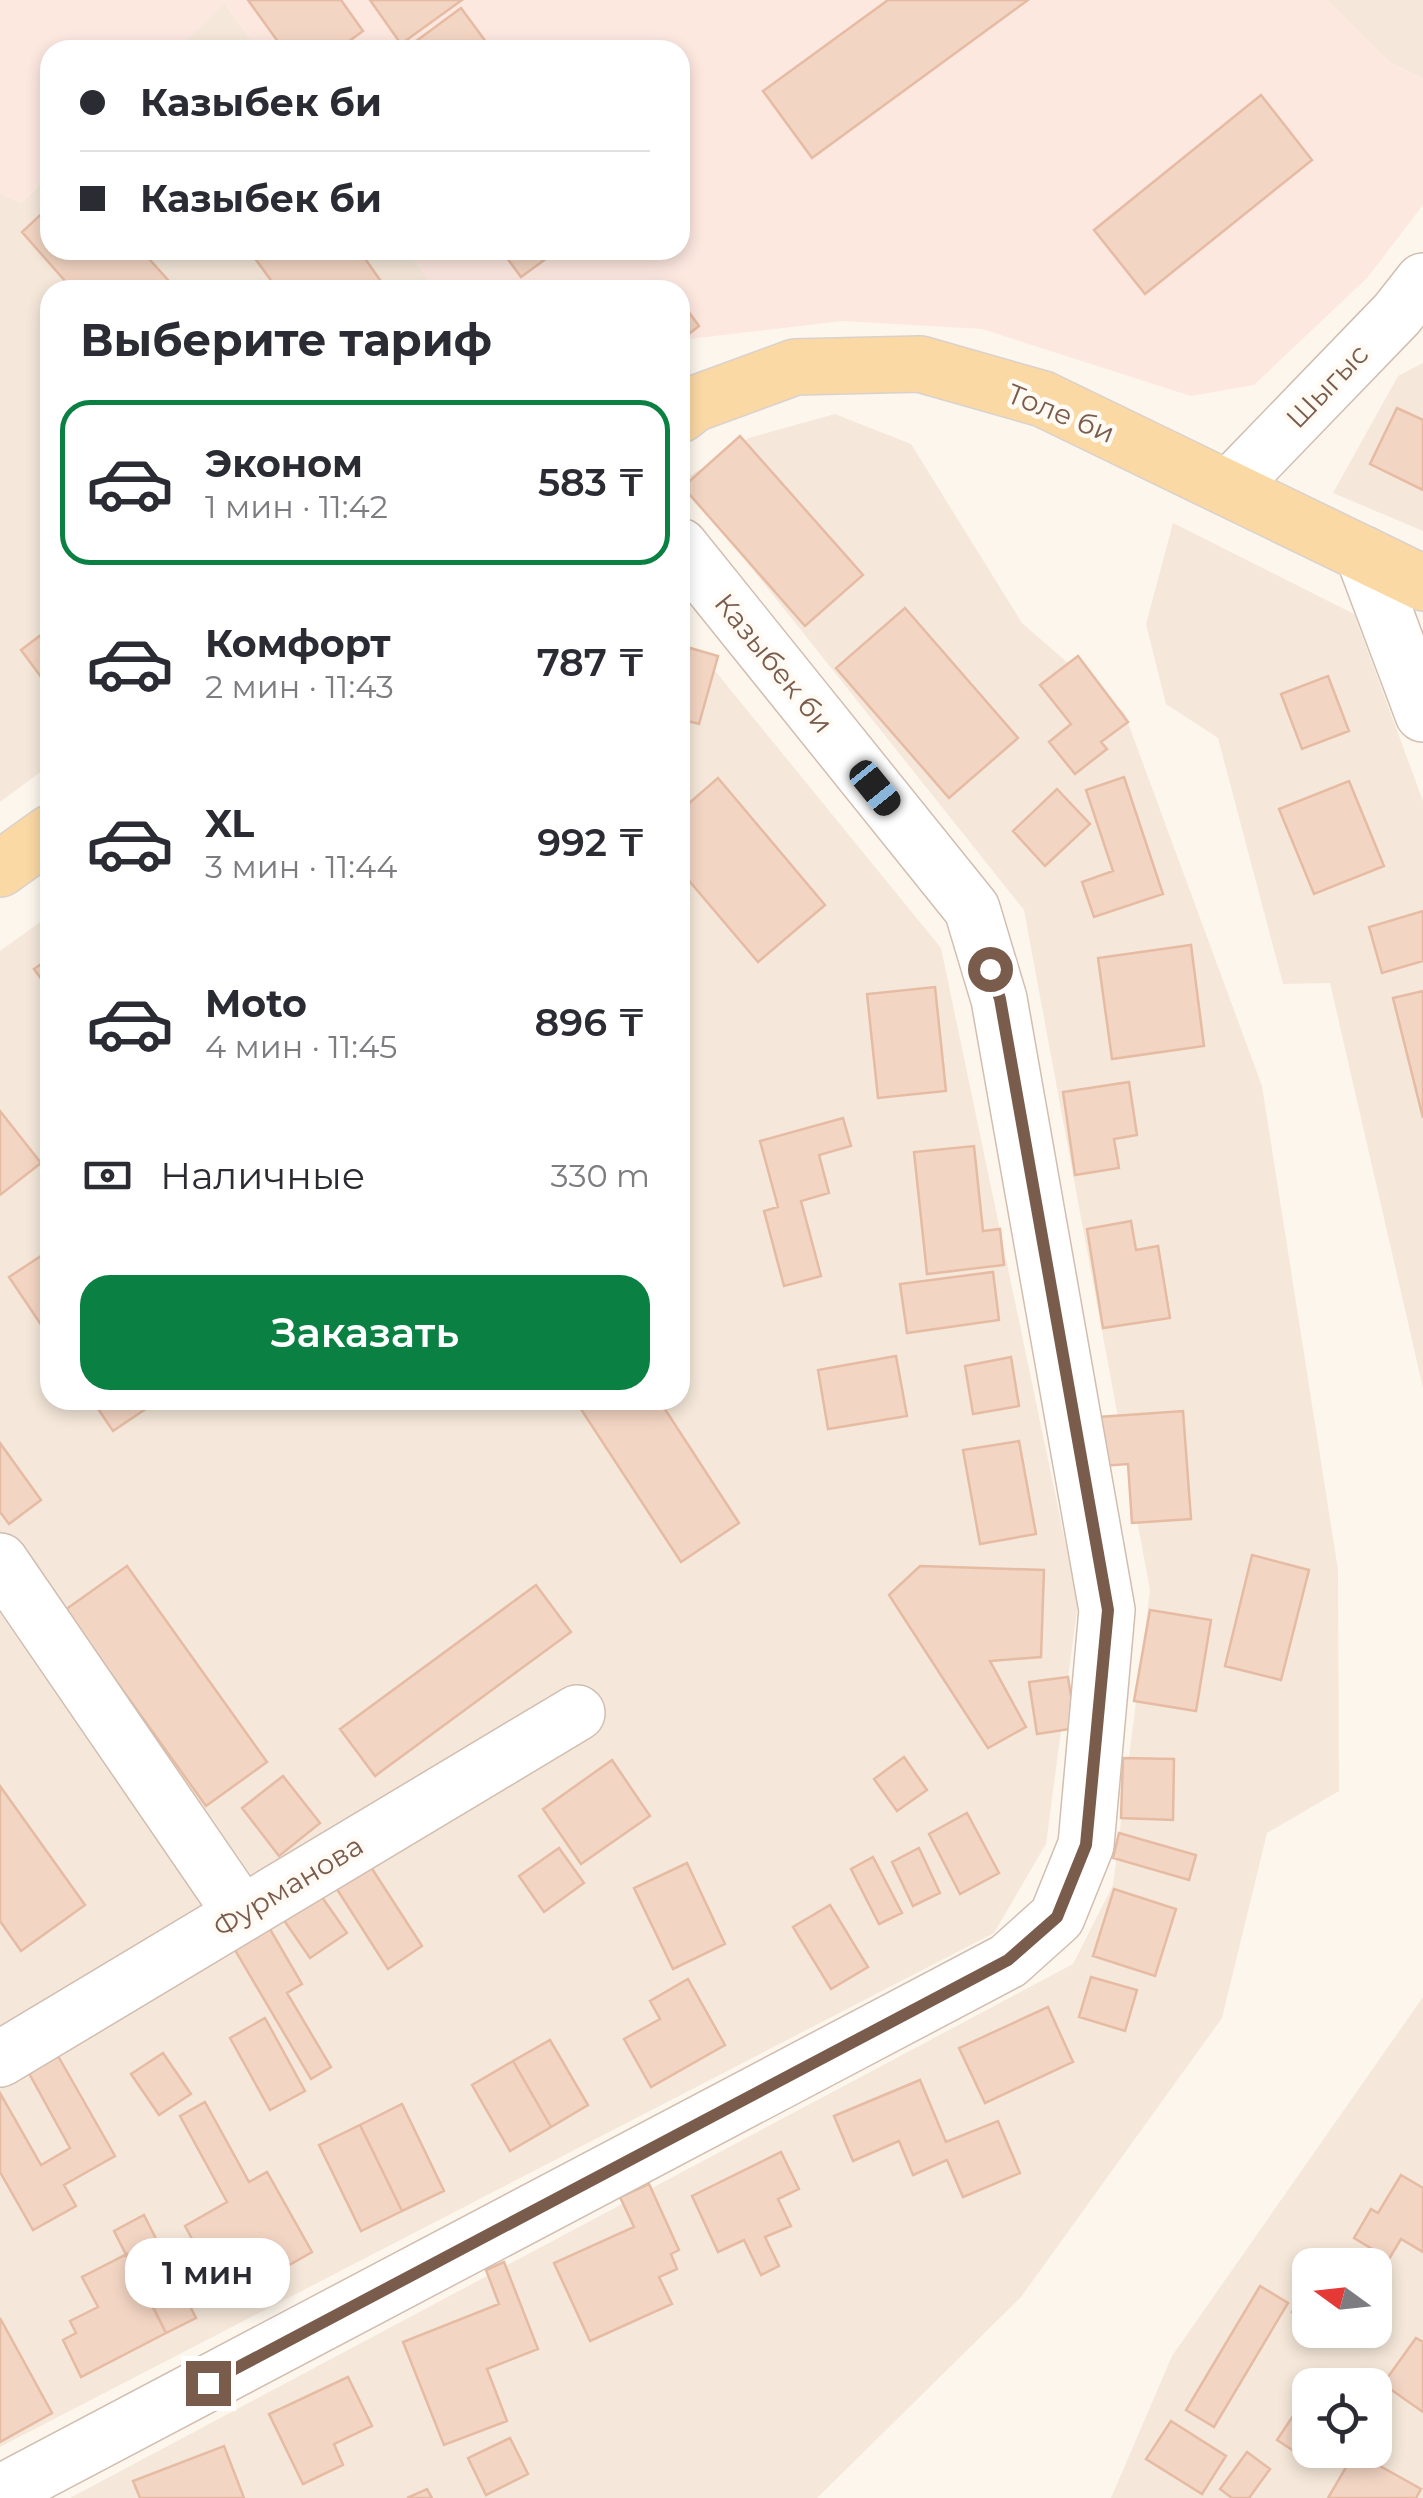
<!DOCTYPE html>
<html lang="ru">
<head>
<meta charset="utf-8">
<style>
	:root { --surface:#fff; --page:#f2f2f3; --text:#2b2b33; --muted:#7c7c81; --line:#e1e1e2; --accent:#0b8043 }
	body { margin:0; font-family:Montserrat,sans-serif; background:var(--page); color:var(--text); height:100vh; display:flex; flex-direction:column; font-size:38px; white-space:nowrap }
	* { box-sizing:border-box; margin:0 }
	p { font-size:32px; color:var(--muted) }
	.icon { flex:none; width:55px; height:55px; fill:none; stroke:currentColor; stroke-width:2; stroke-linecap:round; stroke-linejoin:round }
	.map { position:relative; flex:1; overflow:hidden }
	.drawer { position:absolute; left:40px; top:280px; width:650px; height:1130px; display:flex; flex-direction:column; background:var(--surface); border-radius:30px; box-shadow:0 5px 15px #0003 }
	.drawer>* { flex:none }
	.hud { position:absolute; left:40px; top:40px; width:650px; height:220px; border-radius:30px; box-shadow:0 5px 15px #0003; display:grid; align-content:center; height:220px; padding:0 40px; background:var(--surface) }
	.needle { width:65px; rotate:285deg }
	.fabs { position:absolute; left:1292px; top:2248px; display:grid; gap:20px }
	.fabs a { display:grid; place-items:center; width:100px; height:100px; border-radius:20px; background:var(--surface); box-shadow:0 5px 15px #0003; font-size:50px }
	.end { position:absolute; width:45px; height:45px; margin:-22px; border:12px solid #7a5c4d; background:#fff; box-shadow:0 0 0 5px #fff }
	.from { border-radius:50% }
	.bubble { position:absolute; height:70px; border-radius:30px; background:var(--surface); box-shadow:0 5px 15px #0003; font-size:32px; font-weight:600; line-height:70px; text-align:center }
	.car { position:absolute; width:30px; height:60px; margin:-30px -15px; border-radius:12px; box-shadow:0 0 8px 2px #0007; background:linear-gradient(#222 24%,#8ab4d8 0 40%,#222 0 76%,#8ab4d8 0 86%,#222 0) }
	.hud b { display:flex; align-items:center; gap:35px; height:95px; font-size:38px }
	.hud b+b { border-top:2px solid var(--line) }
	.hud i { width:25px; height:25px; background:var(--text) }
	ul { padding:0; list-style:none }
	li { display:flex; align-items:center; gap:30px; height:165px; margin:0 20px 15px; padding:0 20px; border:5px solid transparent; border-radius:30px }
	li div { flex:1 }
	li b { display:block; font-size:38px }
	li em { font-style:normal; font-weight:600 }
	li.current { border-color:var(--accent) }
	li>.icon { width:90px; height:90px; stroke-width:1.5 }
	h2 { padding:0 40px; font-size:45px; line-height:120px }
	.pay { display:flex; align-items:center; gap:25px; height:110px; padding:0 40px; font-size:38px }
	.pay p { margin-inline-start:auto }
	.primary-button { display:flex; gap:20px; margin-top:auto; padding:20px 40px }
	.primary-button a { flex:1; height:115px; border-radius:30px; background:var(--accent); color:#fff; font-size:40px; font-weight:600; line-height:115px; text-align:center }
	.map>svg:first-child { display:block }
	.residential { fill:#f5e8da; fill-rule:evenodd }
	.commercial { fill:#fde8e0 }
	.building { fill:#f3d5c3; stroke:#e6bba3; stroke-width:2.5 }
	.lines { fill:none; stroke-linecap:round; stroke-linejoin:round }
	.minor-casing { stroke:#d1beb0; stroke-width:58 }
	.major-casing { stroke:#dad1cd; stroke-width:58 }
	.minor { stroke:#fff; stroke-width:55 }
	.major { stroke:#fbd9a5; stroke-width:55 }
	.route { stroke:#7a5c4d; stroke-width:12 }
	.labels { text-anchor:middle; stroke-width:9; stroke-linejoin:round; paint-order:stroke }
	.street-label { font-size:28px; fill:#7a5c4d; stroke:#fffaf3 }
</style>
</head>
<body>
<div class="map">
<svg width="1423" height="2498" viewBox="0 0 1423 2498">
	<rect width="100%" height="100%" fill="#fdf6ec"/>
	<path class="residential" d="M 1327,0 L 1423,0 L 1423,79 L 1389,62 Z
		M 224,3 L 259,50 L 176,50 Z
		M 50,175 L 50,250 L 406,250 L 436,290 L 50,290 L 50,765 L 0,802 L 0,193 L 21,203 Z
		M 1423,363 L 1423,531 L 1333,493 L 1398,376 Z
		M 835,414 L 911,444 L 1022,623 L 1124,712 L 1262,1086 L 1338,1570 L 1339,1791 L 1267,1833 L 1222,2018 L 1021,2297 L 817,2498 L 70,2498 L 1073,1964 L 1113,1885 L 1150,1590 L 1024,910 L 682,481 L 749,438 Z
		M 1173,523 L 1354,614 L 1423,801 L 1423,1388 L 1330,983 L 1283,984 L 1218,738 L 1166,704 L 1146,624 Z
		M 680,662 L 716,672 L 941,948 L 1078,1603 L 1046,1844 L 994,1933 L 0,2447 L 0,951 L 50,915 L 50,1400 L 680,1400 Z
		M 1423,1997 L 1423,2498 L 1111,2498 L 1172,2356 ZM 1310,2265 L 1375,2265 L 1375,2330 L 1310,2330 ZM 1310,2385 L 1375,2385 L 1375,2450 L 1310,2450 Z"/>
	<path class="commercial" d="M 0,0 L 1327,0 L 1389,62 L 1423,79 L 1423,205 L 1368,277 L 1254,385 L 1191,396 L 982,329 L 843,321 L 680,340 L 680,290 L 436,290 L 406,250 L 680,250 L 680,50 L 259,50 L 224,3 L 176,50 L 50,50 L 50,175 L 21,203 L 0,193 Z"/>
	<path class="building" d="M 248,0 L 341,0 L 363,31 L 337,50 L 284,50 Z
		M 370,0 L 462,0 L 401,44 Z
		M 888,0 L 1028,0 L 812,158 L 763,91 Z
		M 461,8 L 492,50 L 404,50 Z
		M 1261,95 L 1312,160 L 1145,294 L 1094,230 Z
		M 50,206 L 50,250 L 141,250 L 177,290 L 73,290 L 22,232 Z
		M 263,250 L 359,250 L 387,290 L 278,290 L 254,257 Z
		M 501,250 L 558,250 L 521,277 Z
		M 680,300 L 699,326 L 680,341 Z
		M 1397,408 L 1423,420 L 1423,490 L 1370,464 Z
		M 740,436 L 863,575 L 805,626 L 683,487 Z
		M 905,608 L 1018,738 L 949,798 L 836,668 Z
		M 50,628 L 50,689 L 21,650 Z
		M 680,645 L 718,656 L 699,724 L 680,719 Z
		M 1078,656 L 1128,722 L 1101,742 L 1107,749 L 1075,774 L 1049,742 L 1071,724 L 1040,685 Z
		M 1328,676 L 1349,731 L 1302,749 L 1281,694 Z
		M 1124,777 L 1163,894 L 1094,917 L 1082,882 L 1113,871 L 1086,790 Z
		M 718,778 L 825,905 L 758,962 L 680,870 L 680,811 Z
		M 1349,781 L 1384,866 L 1314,894 L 1279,809 Z
		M 1057,789 L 1090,824 L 1045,866 L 1013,831 Z
		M 1423,911 L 1423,961 L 1382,973 L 1369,927 Z
		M 1191,945 L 1204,1046 L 1112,1059 L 1098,958 Z
		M 50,958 L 50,991 L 34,969 Z
		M 935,987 L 946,1091 L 878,1098 L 867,994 Z
		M 1423,991 L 1423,1118 L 1393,998 Z
		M 1129,1082 L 1137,1135 L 1114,1139 L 1119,1168 L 1075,1175 L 1063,1092 Z
		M 0,1111 L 41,1163 L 0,1195 Z
		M 843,1118 L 851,1146 L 819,1155 L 829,1193 L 801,1201 L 821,1276 L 784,1286 L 764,1211 L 778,1207 L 760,1141 Z
		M 974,1146 L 983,1231 L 1000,1229 L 1004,1265 L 927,1274 L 914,1152 Z
		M 1131,1221 L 1136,1250 L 1158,1246 L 1170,1318 L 1103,1328 L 1087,1229 Z
		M 50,1250 L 50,1338 L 9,1277 Z
		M 993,1272 L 999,1320 L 907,1333 L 900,1284 Z
		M 896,1356 L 907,1416 L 828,1429 L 818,1370 Z
		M 1011,1357 L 1019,1406 L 973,1414 L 965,1366 Z
		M 92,1400 L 159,1400 L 113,1431 Z
		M 575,1400 L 659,1400 L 739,1523 L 681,1562 Z
		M 1183,1411 L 1191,1519 L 1132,1523 L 1128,1464 L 1102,1466 L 1099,1417 Z
		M 1019,1441 L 1036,1534 L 980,1544 L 963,1450 Z
		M 0,1443 L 41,1500 L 9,1524 L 0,1512 Z
		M 1252,1555 L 1309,1570 L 1281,1680 L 1225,1666 Z
		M 127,1566 L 267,1762 L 206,1806 L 65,1610 Z
		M 920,1566 L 1044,1570 L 1041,1657 L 990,1661 L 1026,1727 L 988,1748 L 889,1595 Z
		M 536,1585 L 571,1632 L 375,1776 L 340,1729 Z
		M 1150,1610 L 1211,1620 L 1196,1711 L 1134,1701 Z
		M 1068,1677 L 1076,1728 L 1037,1734 L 1029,1682 Z
		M 904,1757 L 927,1790 L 897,1811 L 874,1779 Z
		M 1123,1758 L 1174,1759 L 1173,1820 L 1121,1818 Z
		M 612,1760 L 650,1816 L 581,1864 L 543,1809 Z
		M 283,1776 L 320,1823 L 279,1856 L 242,1808 Z
		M 0,1786 L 85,1905 L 21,1951 L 0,1921 Z
		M 967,1813 L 999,1873 L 960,1894 L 929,1834 Z
		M 1119,1833 L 1196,1855 L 1189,1880 L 1113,1858 Z
		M 559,1848 L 584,1883 L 544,1912 L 519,1876 Z
		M 919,1848 L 940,1893 L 913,1906 L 892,1862 Z
		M 873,1857 L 902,1913 L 879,1924 L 851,1869 Z
		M 687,1863 L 725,1944 L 673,1969 L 634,1888 Z
		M 369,1864 L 422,1946 L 388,1969 L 335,1886 Z
		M 1114,1889 L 1176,1909 L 1155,1976 L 1093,1956 Z
		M 317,1890 L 347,1933 L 310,1958 L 281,1916 Z
		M 830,1905 L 868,1967 L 831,1989 L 793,1927 Z
		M 267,1924 L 302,1984 L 287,1993 L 331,2067 L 311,2079 L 232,1945 Z
		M 1091,1977 L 1137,1990 L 1125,2031 L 1079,2017 Z
		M 688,1979 L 725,2045 L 651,2087 L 624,2039 L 660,2019 L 650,2001 Z
		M 1048,2007 L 1073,2062 L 985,2103 L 959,2048 Z
		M 265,2018 L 305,2091 L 270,2110 L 230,2038 Z
		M 550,2040 L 588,2105 L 551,2127 L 513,2061 Z
		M 54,2049 L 115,2156 L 64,2185 L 76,2206 L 33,2230 L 0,2172 L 0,2093 L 41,2165 L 70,2148 L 25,2066 Z
		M 163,2053 L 191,2094 L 159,2115 L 131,2074 Z
		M 513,2061 L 551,2127 L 510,2151 L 472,2085 Z
		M 920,2080 L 946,2142 L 998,2121 L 1020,2173 L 963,2197 L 947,2160 L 913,2175 L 899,2141 L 853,2161 L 834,2116 Z
		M 205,2102 L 249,2182 L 267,2172 L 312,2252 L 226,2301 L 185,2226 L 227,2202 L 180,2116 Z
		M 402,2104 L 444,2191 L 402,2211 L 360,2125 Z
		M 360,2125 L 402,2211 L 361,2231 L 319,2145 Z
		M 781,2152 L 799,2189 L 778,2199 L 791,2226 L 765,2237 L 779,2266 L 761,2275 L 744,2240 L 718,2252 L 692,2196 Z
		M 1401,2175 L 1423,2188 L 1423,2252 L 1401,2239 L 1389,2259 L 1354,2238 L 1371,2209 L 1378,2213 Z
		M 649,2184 L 679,2250 L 671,2254 L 677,2269 L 659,2277 L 672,2304 L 590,2341 L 554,2263 L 634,2227 L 620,2197 Z
		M 144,2215 L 196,2318 L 166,2333 L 114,2231 Z
		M 127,2254 L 166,2333 L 81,2377 L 63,2340 L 76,2333 L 70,2321 L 98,2307 L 82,2277 Z
		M 504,2262 L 538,2349 L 487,2369 L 507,2421 L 444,2445 L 403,2342 L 499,2304 L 486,2270 Z
		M 1260,2286 L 1288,2303 L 1214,2427 L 1186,2410 Z
		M 1301,2298 L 1310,2303 L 1310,2323 L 1292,2312 Z
		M 0,2318 L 52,2413 L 0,2442 Z
		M 1416,2338 L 1423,2342 L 1423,2412 L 1383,2384 Z
		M 348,2377 L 372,2426 L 334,2444 L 343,2465 L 303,2484 L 269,2414 Z
		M 1295,2413 L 1310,2422 L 1310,2450 L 1325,2450 L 1315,2465 L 1277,2440 Z
		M 1171,2421 L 1226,2456 L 1202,2494 L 1146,2459 Z
		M 510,2438 L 528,2474 L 486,2495 L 468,2458 Z
		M 224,2446 L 244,2498 L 140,2498 L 133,2481 Z
		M 1247,2452 L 1270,2469 L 1249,2498 L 1232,2498 L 1220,2489 Z
		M 1355,2452 L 1421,2489 L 1416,2498 L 1328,2498 Z
		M 427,2489 L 432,2498 L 407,2498 Z"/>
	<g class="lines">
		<g class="minor-casing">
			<path id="minor" d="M 1229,488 L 1397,314 L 1423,281
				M 1363,554 L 1423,714
				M 0,1561 L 242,1914
				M 0,2059 L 577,1713
				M 0,2493 L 1008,1961 L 1057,1917 L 1086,1845 L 1107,1610 L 999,999 L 972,909 L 680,546"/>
		</g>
		<g class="major-casing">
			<path id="major" d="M 680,415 L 694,404 L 795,367 L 920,364 L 1043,399 L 1423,583
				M 0,869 L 50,833"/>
		</g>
		<use href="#minor" class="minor"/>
		<use href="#major" class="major"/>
	</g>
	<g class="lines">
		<path class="route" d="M 208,2383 L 1008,1960 L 1057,1917 L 1086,1845 L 1108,1610 L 1000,999 L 990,969"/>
	</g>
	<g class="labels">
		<g class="street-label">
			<text transform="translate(1327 386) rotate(-46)" y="10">Шыгыс</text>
			<text transform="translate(1061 413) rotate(22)" y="10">Толе би</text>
			<text transform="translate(774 663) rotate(51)" y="10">Казыбек би</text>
			<text transform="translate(288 1886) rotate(-31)" y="10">Фурманова</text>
		</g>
	</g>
</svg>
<div class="fabs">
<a><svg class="needle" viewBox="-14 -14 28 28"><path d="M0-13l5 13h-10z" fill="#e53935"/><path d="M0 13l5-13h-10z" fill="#7c7c81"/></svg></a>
<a><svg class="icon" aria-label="locate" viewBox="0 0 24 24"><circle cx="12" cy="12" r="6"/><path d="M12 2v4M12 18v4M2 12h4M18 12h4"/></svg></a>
</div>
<i class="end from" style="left:990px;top:969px"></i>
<i class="end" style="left:208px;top:2383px"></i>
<div class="bubble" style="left:125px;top:2238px;width:165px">1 мин</div>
<i class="car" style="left:875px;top:788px;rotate:141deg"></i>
<div class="hud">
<b><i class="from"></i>Казыбек би</b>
<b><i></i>Казыбек би</b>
</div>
<section class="drawer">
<h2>Выберите тариф</h2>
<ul>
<li class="current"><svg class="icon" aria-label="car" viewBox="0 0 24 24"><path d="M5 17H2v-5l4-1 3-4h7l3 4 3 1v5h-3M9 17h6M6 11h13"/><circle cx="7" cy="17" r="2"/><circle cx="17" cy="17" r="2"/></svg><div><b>Эконом</b><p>1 мин · 11:42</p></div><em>583 ₸</em></li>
<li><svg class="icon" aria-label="car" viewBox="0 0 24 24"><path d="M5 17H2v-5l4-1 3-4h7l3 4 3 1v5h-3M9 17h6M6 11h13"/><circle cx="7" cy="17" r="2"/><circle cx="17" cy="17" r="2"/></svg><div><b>Комфорт</b><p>2 мин · 11:43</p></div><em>787 ₸</em></li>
<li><svg class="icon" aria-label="car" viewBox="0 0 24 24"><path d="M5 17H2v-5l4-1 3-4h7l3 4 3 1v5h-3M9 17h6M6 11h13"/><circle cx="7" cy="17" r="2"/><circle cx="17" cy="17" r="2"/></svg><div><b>XL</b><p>3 мин · 11:44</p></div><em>992 ₸</em></li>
<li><svg class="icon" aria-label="car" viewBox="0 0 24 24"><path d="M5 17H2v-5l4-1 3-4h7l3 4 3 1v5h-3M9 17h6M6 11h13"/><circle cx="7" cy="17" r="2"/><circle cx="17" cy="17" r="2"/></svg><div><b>Moto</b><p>4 мин · 11:45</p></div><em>896 ₸</em></li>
</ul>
<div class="pay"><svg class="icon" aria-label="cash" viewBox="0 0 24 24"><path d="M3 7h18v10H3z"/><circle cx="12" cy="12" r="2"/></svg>Наличные<p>330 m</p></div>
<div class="primary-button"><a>Заказать</a></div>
</section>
</div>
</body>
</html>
